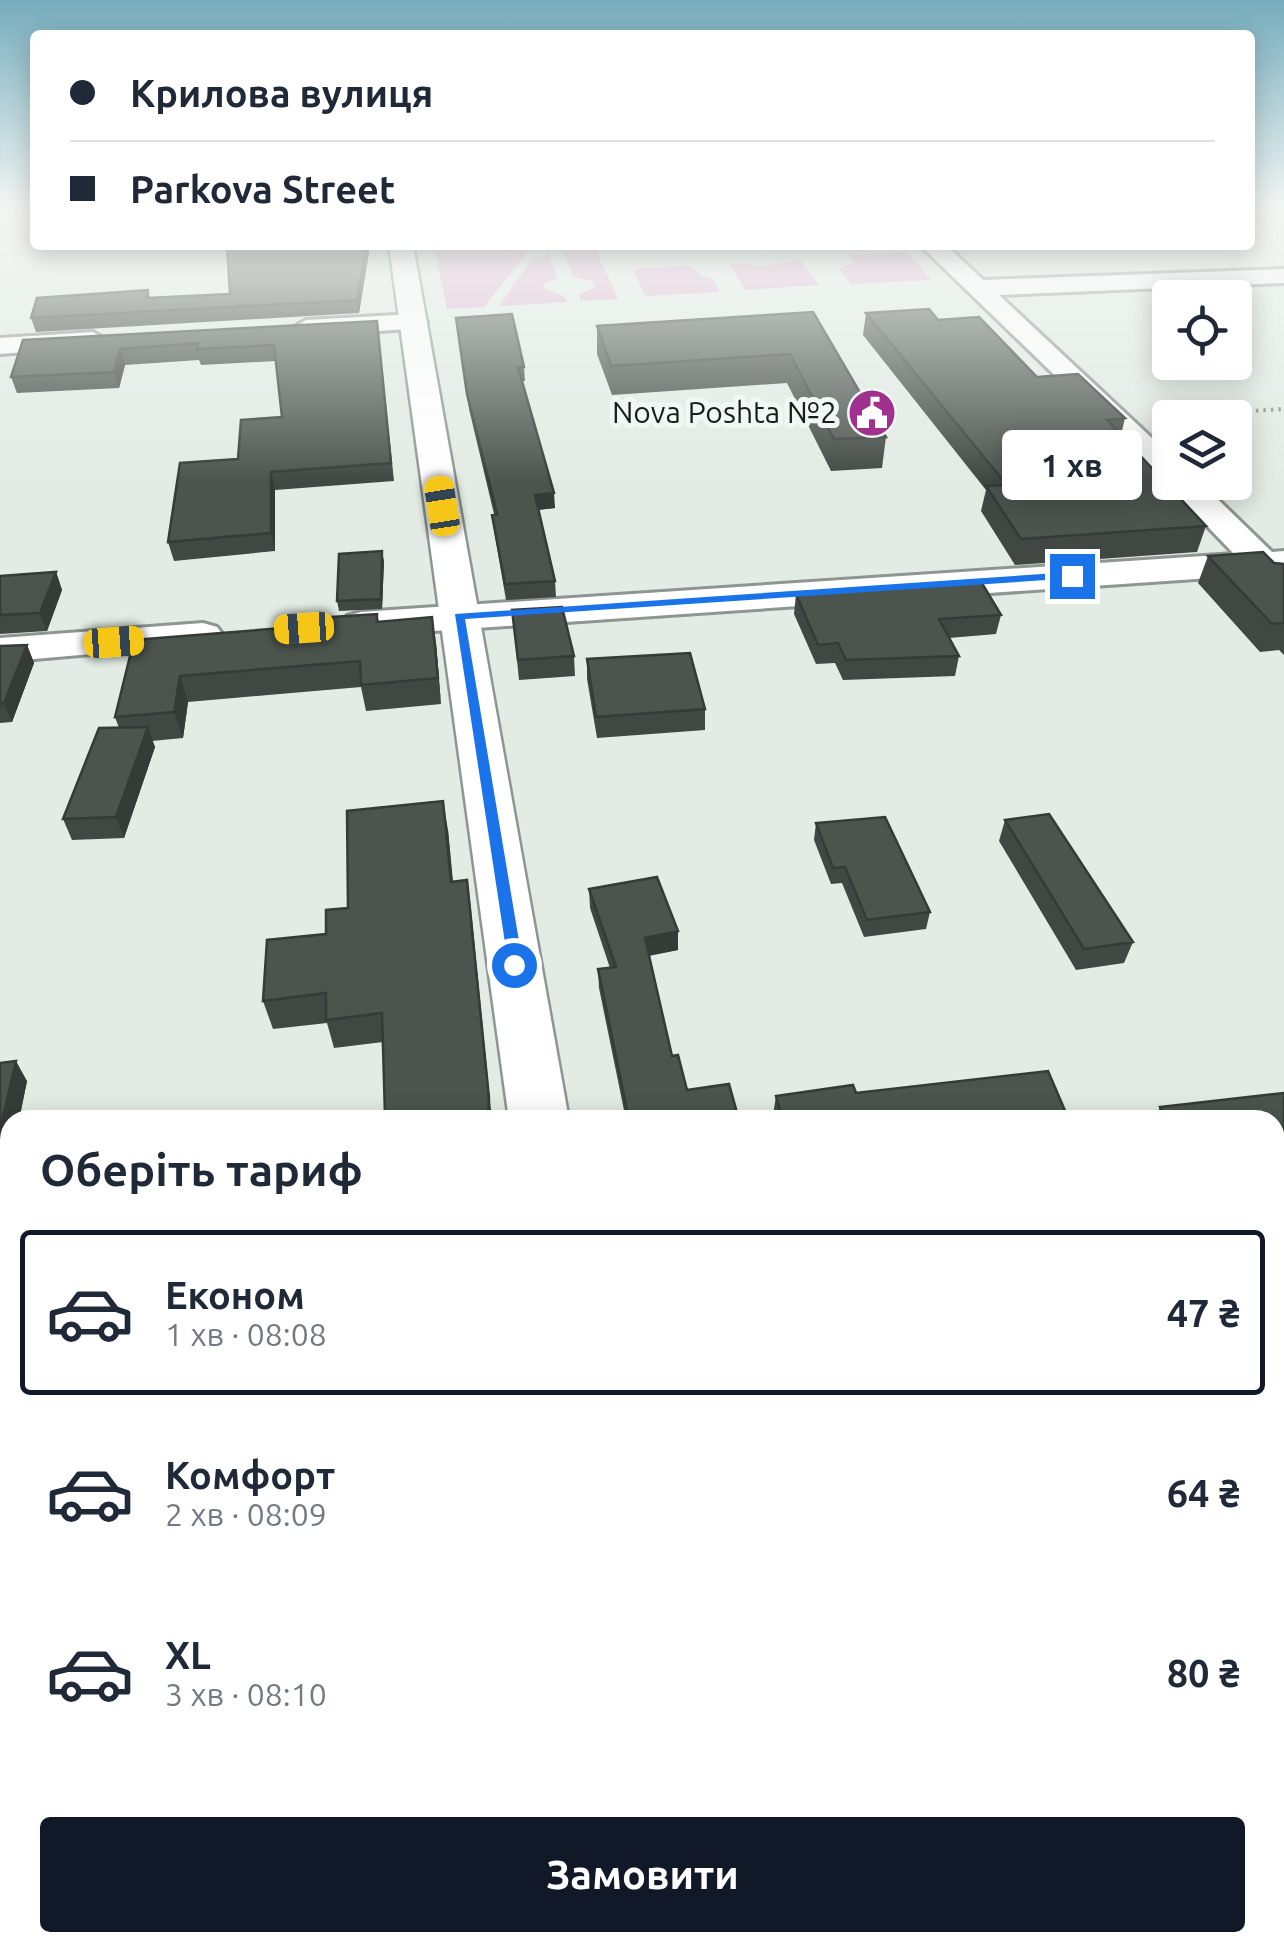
<!DOCTYPE html>
<html lang="uk">
<head>
<meta charset="utf-8">
<style>
	:root { --surface:#fff; --page:#f2f2f3; --text:#1f2937; --muted:#747a83; --line:#e0e1e3; --accent:#111827 }
	body { margin:0; font-family:Ubuntu,sans-serif; background:var(--page); color:var(--text); height:100vh; display:flex; flex-direction:column; font-size:38px; white-space:nowrap }
	* { box-sizing:border-box; margin:0 }
	p { font-size:32px; color:var(--muted) }
	.icon { flex:none; width:55px; height:55px; fill:none; stroke:currentColor; stroke-width:2; stroke-linecap:round; stroke-linejoin:round }
	.map { position:relative; flex:1; overflow:hidden }
	.details { position:absolute; left:0px; top:1110px; width:1285px; height:842px; display:flex; flex-direction:column; background:var(--surface); border-radius:30px 30px 0 0; box-shadow:0 5px 25px #0003 }
	.details>* { flex:none }
	.hud { position:absolute; left:30px; top:30px; width:1225px; height:220px; border-radius:10px; box-shadow:0 5px 25px #0003; display:grid; align-content:center; height:220px; padding:0 40px; background:var(--surface) }
	.tools { position:absolute; left:1152px; top:280px; display:grid; gap:20px }
	.tools a { display:grid; place-items:center; width:100px; height:100px; border-radius:10px; background:var(--surface); box-shadow:0 5px 25px #0003; font-size:50px }
	.end { position:absolute; width:45px; height:45px; margin:-22px; border:12px solid #1a73e8; background:#fff; box-shadow:0 0 0 5px #fff }
	.from { border-radius:50% }
	.bubble { position:absolute; height:70px; border-radius:10px; background:var(--surface); box-shadow:0 5px 25px #0003; font-size:32px; font-weight:700; line-height:70px; text-align:center }
	.car { position:absolute; width:30px; height:60px; margin:-30px -15px; border-radius:12px; box-shadow:0 0 8px 2px #0007; background:linear-gradient(#f5c518 24%,#345 0 40%,#f5c518 0 76%,#345 0 86%,#f5c518 0) }
	.hud b { display:flex; align-items:center; gap:35px; height:95px; font-size:38px }
	.hud b+b { border-top:2px solid var(--line) }
	.hud i { width:25px; height:25px; background:var(--text) }
	ul { padding:0; list-style:none }
	li { display:flex; align-items:center; gap:30px; height:165px; margin:0 20px 15px; padding:0 20px; border:5px solid transparent; border-radius:10px }
	li div { flex:1 }
	li b { display:block; font-size:38px }
	li em { font-style:normal; font-weight:700 }
	li.selected { border-color:var(--accent) }
	li>.icon { width:90px; height:90px; stroke-width:1.5 }
	h2 { padding:0 40px; font-size:45px; line-height:120px }
	.button { display:flex; gap:20px; margin-top:auto; padding:20px 40px }
	.button a { flex:1; height:115px; border-radius:10px; background:var(--accent); color:#fff; font-size:40px; font-weight:700; line-height:115px; text-align:center }
	.map>svg:first-child { display:block }
	.green { fill:#e0b2d5 }
	.lines { fill:none; stroke-linecap:round; stroke-linejoin:round }
	.lane-casing { stroke:#8d9690; stroke-width:5 }
	.street-casing { stroke:#8d9690; stroke-width:6 }
	.secondary-casing { stroke:#8d9690; stroke-width:5 }
	.path { stroke:#878e89; stroke-width:4; stroke-dasharray:2.5 5; stroke-linecap:butt }
	.lane { fill:#fff; fill-rule:evenodd }
	.street { fill:#fff; fill-rule:evenodd }
	.secondary { fill:#fff; fill-rule:evenodd }
	.wall { fill:#414843 }
	.shaded-wall { fill:#353b37 }
	.building { fill:#4c544e; stroke:#353b37; stroke-width:2.5 }
	.route { fill:#1a73e8 }
	.labels { text-anchor:middle; stroke-width:10; stroke-linejoin:round; paint-order:stroke }
	.far-poi-label { font-size:30px; fill:#1a1e1b; stroke:#eff8f2; text-anchor:end }
</style>
</head>
<body>
<div class="map">
<svg width="1284" height="1952" viewBox="0 0 1284 1952">
	<rect width="100%" height="100%" fill="#e2ebe4"/>
	<path class="green" d="M 533,245 L 484,307 L 447,309 L 435,250 Z
		M 561,245 L 594,245 L 618,299 L 581,301 L 579,295 L 596,286 L 591,281 L 573,277 Z
		M 907,252 L 931,280 L 851,284 L 839,269 L 854,262 L 848,255 Z
		M 549,255 L 558,278 L 546,283 L 543,288 L 564,296 L 567,302 L 499,306 L 532,259 Z
		M 800,260 L 819,285 L 745,290 L 729,263 L 765,266 Z
		M 691,266 L 701,276 L 713,279 L 720,292 L 645,296 L 633,269 Z"/>
	<g class="lines">
		<g class="lane-casing">
			<path id="lane" d="M 1275,1216 L 1284,1216 L 1284,1242 L 1275,1242 Z
				M 0,1342 L 10,1343 L 10,1373 L 0,1372 Z"/>
		</g>
		<g class="street-casing">
			<path id="street" d="M 920,245 L 946,245 L 983,280 L 1284,269 L 1284,283 L 999,295 L 1170,455 L 1170,482 L 1200,482 L 1272,552 L 1284,551 L 1284,589 L 1266,587 L 1254,575 L 361,636 L 347,632 L 342,624 L 347,616 L 361,612 L 1234,554 L 1164,481 Z
				M 414,314 L 427,322 L 423,328 L 306,336 L 292,328 L 306,320 Z
				M 93,332 L 107,340 L 103,346 L 0,354 L 0,338 Z
				M 203,623 L 217,627 L 223,635 L 217,643 L 0,662 L 0,638 Z"/>
		</g>
		<g class="secondary-casing">
			<path id="secondary" d="M 389,245 L 413,245 L 569,1120 L 509,1120 Z
				M 373,1942 L 468,1942 L 466,1952 L 370,1952 Z"/>
		</g>
		<path class="path" d="M 1166,416 L 1284,409"/>
		<use href="#lane" class="lane"/>
		<use href="#street" class="street"/>
		<use href="#secondary" class="secondary"/>
	</g>
	<path class="wall" d="M 369,252 L 359,313 L 36,332 L 31,318 L 148,290 L 150,298 L 230,294 Z
		M 813,312 L 886,437 L 882,468 L 831,471 L 787,383 L 612,395 L 597,354 L 597,326 Z
		M 866,313 L 1037,377 L 1125,418 L 1121,435 L 1206,526 L 1197,552 L 1015,565 L 981,511 L 986,490 L 863,335 Z
		M 456,318 L 524,367 L 525,381 L 522,381 L 555,508 L 538,510 L 555,581 L 556,597 L 506,600 L 494,530 L 492,515 L 494,514 L 469,409 Z
		M 379,337 L 394,481 L 275,490 L 275,551 L 174,561 L 168,542 L 238,459 L 282,417 L 276,361 L 201,365 L 199,360 L 125,365 L 119,388 L 17,393 L 11,377 L 23,340 Z
		M 1208,556 L 1284,564 L 1284,655 L 1279,650 L 1260,652 L 1198,583 Z
		M 384,561 L 382,609 L 339,611 L 337,601 Z
		M 56,572 L 62,590 L 47,631 L 0,634 L 0,576 Z
		M 796,594 L 1001,615 L 996,634 L 949,638 L 959,656 L 955,676 L 843,680 L 835,663 L 816,664 L 794,614 Z
		M 512,610 L 574,656 L 575,676 L 519,680 Z
		M 377,614 L 379,622 L 436,643 L 441,704 L 366,711 L 361,687 L 188,702 L 183,738 L 152,741 L 155,747 L 124,838 L 72,840 L 63,819 L 119,728 L 115,717 L 134,640 L 332,624 Z
		M 27,645 L 34,663 L 12,722 L 0,723 L 0,646 Z
		M 587,659 L 705,709 L 705,730 L 597,738 L 587,679 Z
		M 1005,820 L 1133,942 L 1124,963 L 1076,970 L 999,841 Z
		M 816,823 L 930,912 L 926,929 L 864,937 L 842,883 L 831,884 L 814,840 Z
		M 448,830 L 453,881 L 467,880 L 471,909 L 385,1115 L 383,1042 L 334,1048 L 327,1023 L 273,1029 L 263,1001 L 348,908 Z
		M 589,889 L 678,950 L 649,956 L 672,1056 L 687,1090 L 739,1120 L 626,1120 L 599,988 L 598,969 L 610,968 L 590,908 Z
		M 0,1063 L 27,1081 L 10,1164 L 0,1165 Z
		M 856,1093 L 1069,1120 L 775,1120 L 773,1115 L 776,1096 Z
		M 1284,1093 L 1284,1174 L 1275,1175 L 1275,1120 L 1154,1120 L 1160,1107 Z
		M 10,1591 L 10,1627 L 0,1618 Z
		M 1284,1777 L 1284,1816 L 1275,1808 L 1275,1793 Z
		M 1284,1917 L 1284,1952 L 1254,1952 L 1258,1942 L 1275,1942 L 1275,1920 Z"/>
	<path class="shaded-wall" d="M 366,245 L 368,245 L 369,252 L 359,313 L 357,300 Z
		M 120,349 L 125,365 L 119,388 L 114,372 Z
		M 271,472 L 275,490 L 275,551 L 271,533 Z
		M 554,493 L 555,508 L 536,510 L 535,495 Z
		M 382,551 L 384,561 L 382,609 L 381,599 Z
		M 56,572 L 62,590 L 47,631 L 40,613 Z
		M 432,617 L 436,643 L 441,704 L 438,678 Z
		M 27,645 L 34,663 L 12,722 L 4,703 Z
		M 180,676 L 188,702 L 183,738 L 174,712 Z
		M 148,727 L 155,747 L 124,838 L 116,817 Z
		M 443,801 L 448,830 L 455,910 L 451,882 Z
		M 467,880 L 471,909 L 492,1120 L 488,1120 Z
		M 678,931 L 678,950 L 645,956 L 645,938 Z
		M 16,1061 L 27,1081 L 19,1120 L 10,1120 L 10,1164 L 0,1149 L 0,1130 Z"/>
	<path class="building" d="M 227,245 L 366,245 L 357,300 L 31,318 L 37,298 L 148,290 L 147,298 L 230,294 Z
		M 929,309 L 938,320 L 979,317 L 1037,377 L 1078,374 L 1125,418 L 1107,420 L 1206,526 L 1021,539 L 986,486 L 1007,485 L 866,313 Z
		M 813,312 L 886,437 L 834,439 L 790,354 L 611,366 L 597,326 Z
		M 512,314 L 524,367 L 518,367 L 554,493 L 535,495 L 555,581 L 505,584 L 492,515 L 497,514 L 467,394 L 456,318 Z
		M 377,321 L 391,463 L 271,472 L 271,533 L 168,542 L 180,463 L 238,459 L 241,420 L 282,417 L 274,345 L 197,349 L 198,343 L 120,349 L 114,372 L 11,377 L 23,340 Z
		M 382,551 L 381,599 L 337,601 L 339,554 Z
		M 1263,552 L 1274,563 L 1284,564 L 1284,623 L 1272,624 L 1208,556 Z
		M 56,572 L 40,613 L 0,615 L 0,576 Z
		M 980,580 L 1001,615 L 939,619 L 959,656 L 846,660 L 838,643 L 818,645 L 796,594 Z
		M 562,607 L 574,656 L 518,660 L 512,610 Z
		M 377,614 L 377,622 L 432,617 L 438,678 L 361,685 L 360,661 L 180,676 L 174,712 L 115,717 L 134,640 L 332,624 L 332,617 Z
		M 27,645 L 4,703 L 0,704 L 0,646 Z
		M 690,653 L 705,709 L 596,717 L 587,659 Z
		M 148,727 L 116,817 L 63,819 L 99,728 Z
		M 443,801 L 451,882 L 467,880 L 489,1098 L 488,1120 L 342,1120 L 342,1118 L 385,1115 L 382,1013 L 326,1020 L 326,993 L 263,1001 L 267,940 L 326,934 L 326,910 L 348,908 L 347,811 Z
		M 1049,814 L 1133,942 L 1084,949 L 1005,820 Z
		M 885,817 L 930,912 L 867,920 L 845,867 L 833,868 L 816,823 Z
		M 657,877 L 678,931 L 645,938 L 672,1056 L 678,1055 L 687,1090 L 729,1084 L 739,1120 L 629,1120 L 598,969 L 616,967 L 589,889 Z
		M 16,1061 L 0,1130 L 0,1063 Z
		M 1048,1071 L 1069,1120 L 783,1120 L 776,1096 L 853,1085 L 856,1093 Z
		M 1284,1093 L 1284,1156 L 1275,1157 L 1275,1120 L 1167,1120 L 1160,1107 Z
		M 10,1591 L 10,1619 L 0,1618 Z
		M 1284,1920 L 1284,1952 L 1270,1952 L 1275,1942 Z
		M 543,1942 L 690,1942 L 688,1952 L 541,1952 Z
		M 1028,1942 L 1196,1942 L 1200,1952 L 995,1951 Z"/>
	<linearGradient id="sky" x2="0" y2="1"><stop stop-color="#75acbd"/><stop offset="0.43" stop-color="#f2f6f3"/><stop offset="1" stop-color="#f2f6f3" stop-opacity="0"/></linearGradient>
	<rect width="1284" height="482" fill="url(#sky)"/>
	<path class="route" d="M 1072,572 L 1076,578 L 465,619 L 523,965 L 514,971 L 509,969 L 455,614 Z"/>
	<defs>
		<g id="civic-disc" transform="scale(2.5)"><circle r="9.5" fill="#a0318e" stroke="#eff8f2"/><path d="M-.6-6.5H3V-4.5H.6V-3L4-1V1h2V6H-6V1h2V-1L-.6-3ZM-1.2 2.5V6h2.4V2.5Z" fill="#fff"/></g>
	</defs>
	<g fill-rule="evenodd">
		<use href="#civic-disc" x="872" y="413"/>
	</g>
	<g class="labels">
		<g class="far-poi-label">
			<text x="837" y="423">Nova Poshta №2</text>
		</g>
	</g>
</svg>
<div class="tools">
<a><svg class="icon" aria-label="locate" viewBox="0 0 24 24"><circle cx="12" cy="12" r="6"/><path d="M12 2v4M12 18v4M2 12h4M18 12h4"/></svg></a>
<a><svg class="icon" aria-label="layers" viewBox="0 0 24 24"><path d="M12 4l9 5-9 5-9-5zM3 14l9 5 9-5"/></svg></a>
</div>
<i class="end from" style="left:514px;top:965px"></i>
<i class="end" style="left:1072px;top:576px"></i>
<div class="bubble" style="left:1002px;top:430px;width:140px">1 хв</div>
<i class="car" style="left:442px;top:506px;rotate:351deg"></i>
<i class="car" style="left:304px;top:628px;rotate:266deg"></i>
<i class="car" style="left:114px;top:642px;rotate:86deg"></i>
<div class="hud">
<b><i class="from"></i>Крилова вулиця</b>
<b><i></i>Parkova Street</b>
</div>
<section class="details">
<h2>Оберіть тариф</h2>
<ul>
<li class="selected"><svg class="icon" aria-label="car" viewBox="0 0 24 24"><path d="M5 17H2v-5l4-1 3-4h7l3 4 3 1v5h-3M9 17h6M6 11h13"/><circle cx="7" cy="17" r="2"/><circle cx="17" cy="17" r="2"/></svg><div><b>Економ</b><p>1 хв · 08:08</p></div><em>47 ₴</em></li>
<li><svg class="icon" aria-label="car" viewBox="0 0 24 24"><path d="M5 17H2v-5l4-1 3-4h7l3 4 3 1v5h-3M9 17h6M6 11h13"/><circle cx="7" cy="17" r="2"/><circle cx="17" cy="17" r="2"/></svg><div><b>Комфорт</b><p>2 хв · 08:09</p></div><em>64 ₴</em></li>
<li><svg class="icon" aria-label="car" viewBox="0 0 24 24"><path d="M5 17H2v-5l4-1 3-4h7l3 4 3 1v5h-3M9 17h6M6 11h13"/><circle cx="7" cy="17" r="2"/><circle cx="17" cy="17" r="2"/></svg><div><b>XL</b><p>3 хв · 08:10</p></div><em>80 ₴</em></li>
</ul>
<div class="button"><a>Замовити</a></div>
</section>
</div>
</body>
</html>
